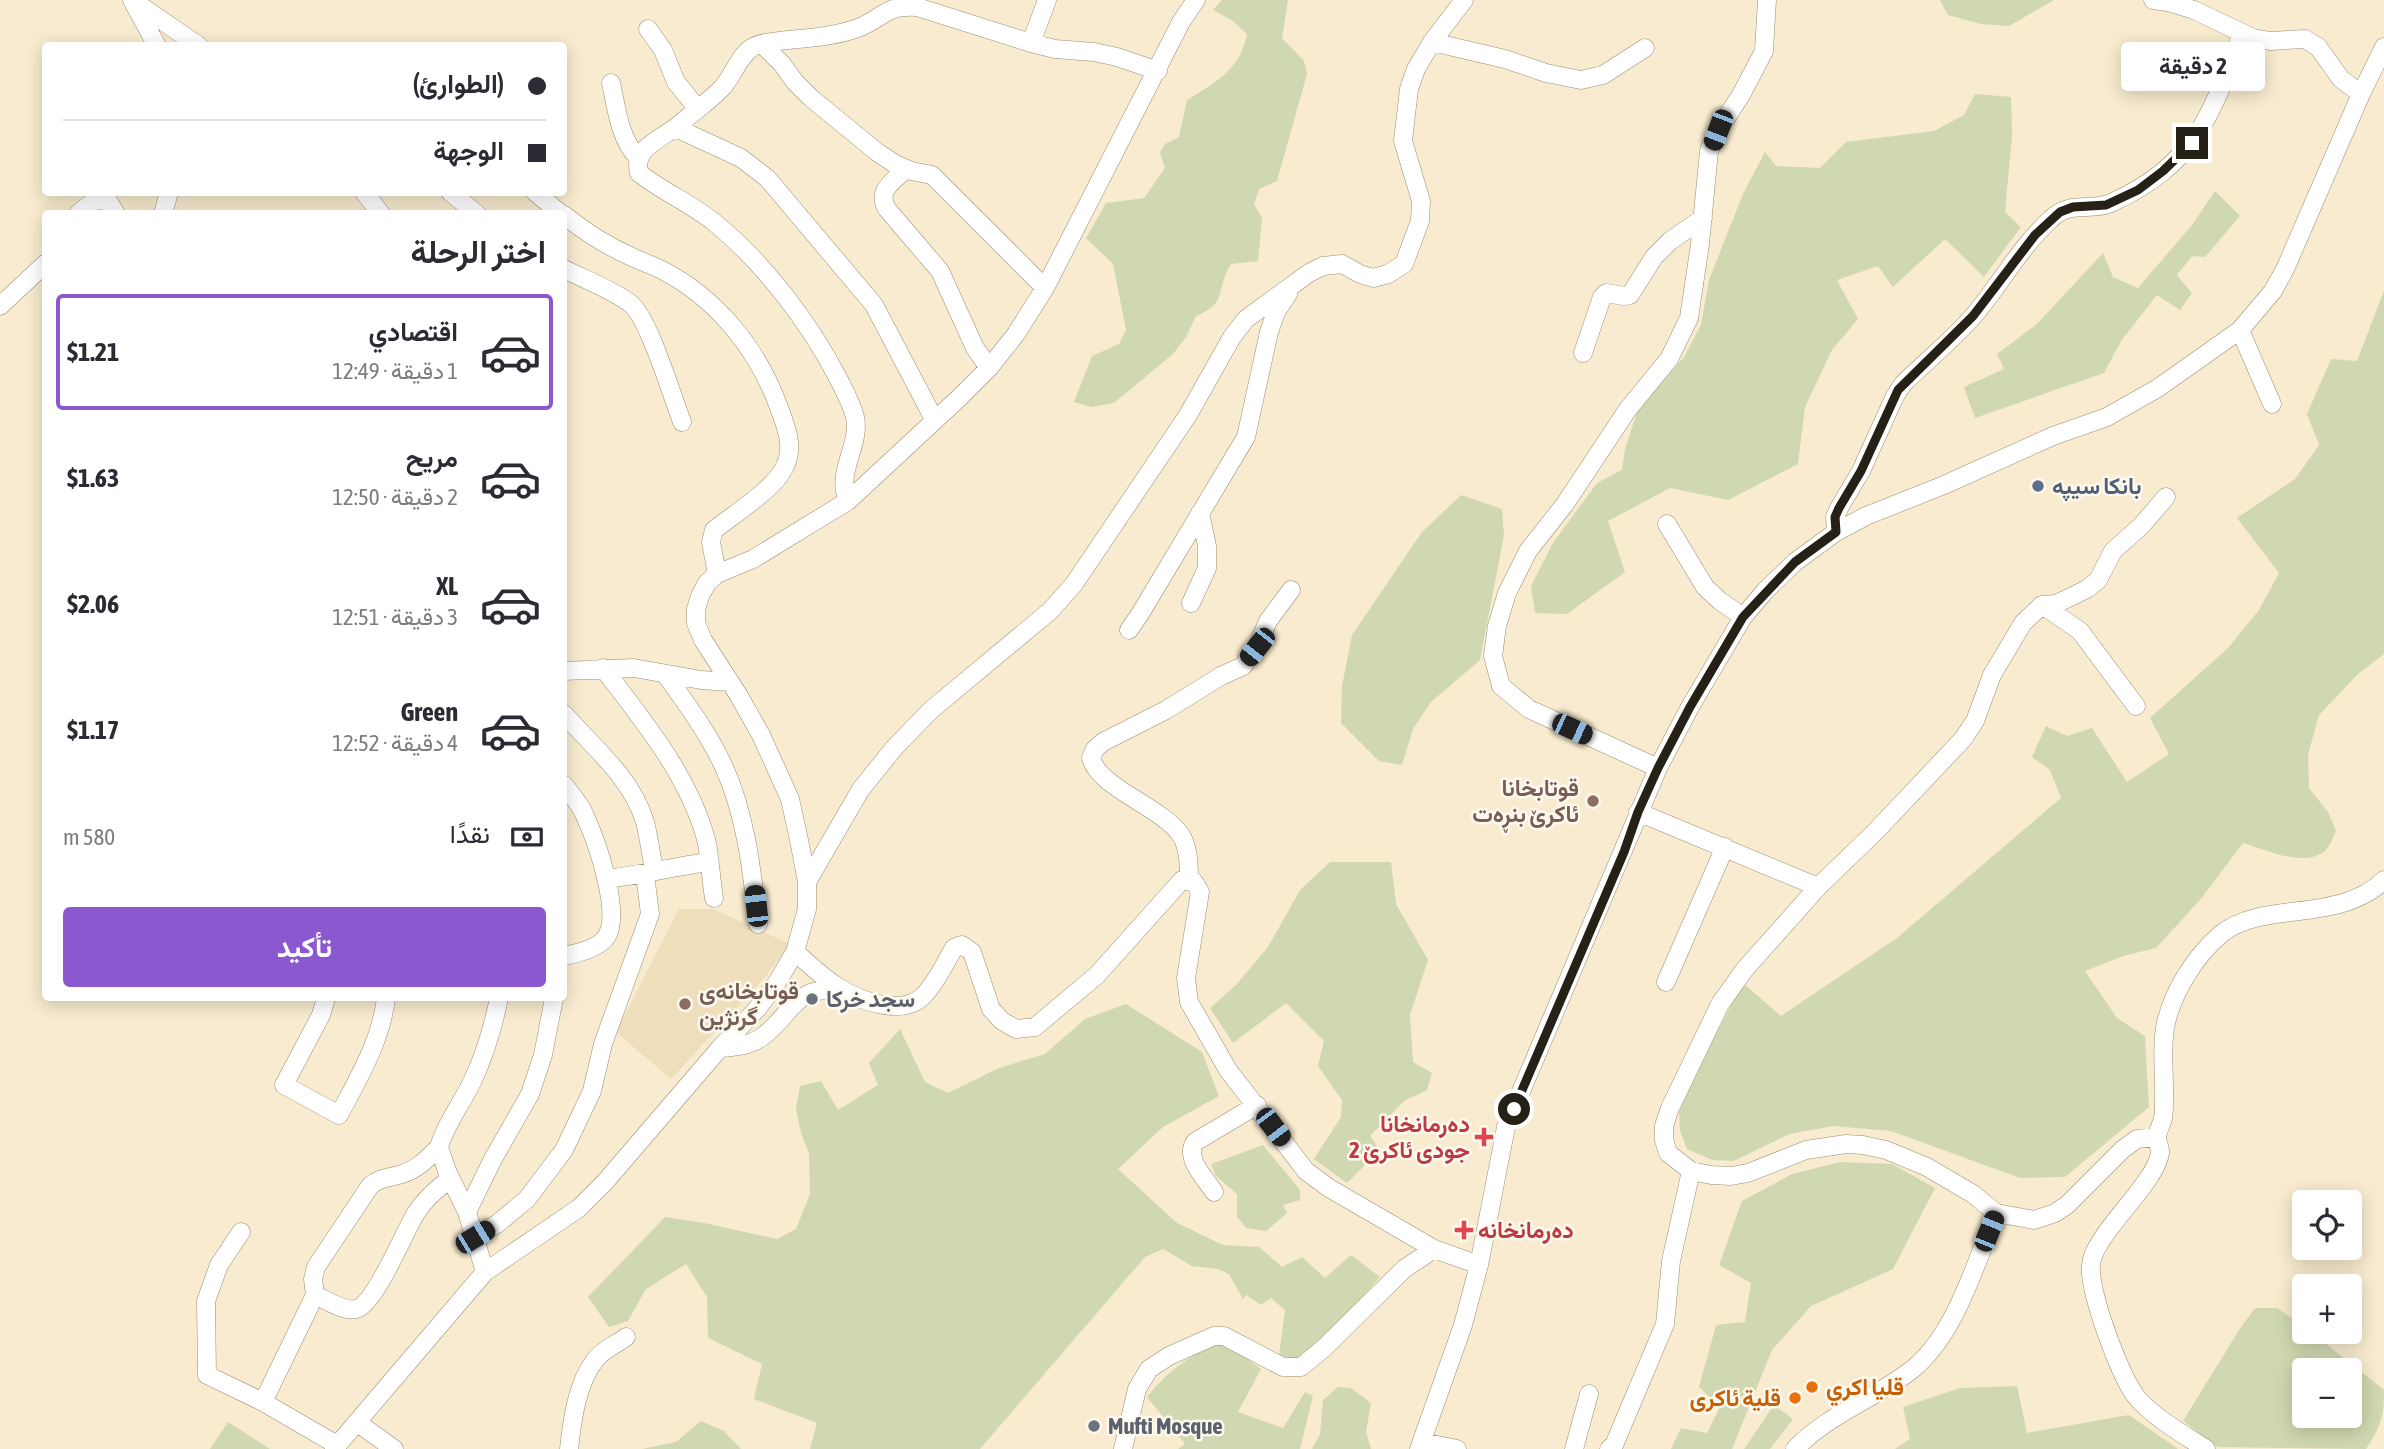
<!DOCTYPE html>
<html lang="ar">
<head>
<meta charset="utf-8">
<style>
	:root { --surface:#fff; --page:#f7f7f7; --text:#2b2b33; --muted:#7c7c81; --line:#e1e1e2; --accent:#8c58d0 }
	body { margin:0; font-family:"Asap Condensed",Vazirmatn,sans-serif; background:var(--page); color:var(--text); direction:rtl; height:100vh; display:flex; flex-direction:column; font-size:26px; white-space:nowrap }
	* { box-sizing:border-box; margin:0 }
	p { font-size:23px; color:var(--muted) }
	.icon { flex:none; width:38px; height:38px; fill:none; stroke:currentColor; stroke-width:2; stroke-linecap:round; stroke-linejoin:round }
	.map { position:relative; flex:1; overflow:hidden; direction:ltr }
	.panel { position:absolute; left:42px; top:210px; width:525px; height:791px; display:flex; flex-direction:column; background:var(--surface); border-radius:7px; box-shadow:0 4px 18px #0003; direction:rtl }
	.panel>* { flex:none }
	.top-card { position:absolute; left:42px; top:42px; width:525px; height:154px; border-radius:7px; box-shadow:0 4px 18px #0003; direction:rtl; display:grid; align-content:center; height:154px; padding:0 21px; background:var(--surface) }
	.buttons { position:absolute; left:2292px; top:1190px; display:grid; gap:14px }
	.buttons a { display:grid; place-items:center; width:70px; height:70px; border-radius:7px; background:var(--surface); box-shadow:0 4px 18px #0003; font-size:35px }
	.end { position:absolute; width:32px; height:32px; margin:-16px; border:9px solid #252116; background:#fff; box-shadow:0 0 0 4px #fff }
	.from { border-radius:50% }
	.bubble { position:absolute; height:49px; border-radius:7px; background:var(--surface); box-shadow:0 4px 18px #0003; font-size:23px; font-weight:700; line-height:49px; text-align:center; direction:rtl }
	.car { position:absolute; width:21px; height:42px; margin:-21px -10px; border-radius:9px; box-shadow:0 0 5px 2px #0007; background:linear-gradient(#222 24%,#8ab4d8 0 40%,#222 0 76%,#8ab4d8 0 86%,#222 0) }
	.top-card b { display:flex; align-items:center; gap:24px; height:66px; font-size:26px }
	.top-card b+b { border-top:2px solid var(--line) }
	.top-card i { width:18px; height:18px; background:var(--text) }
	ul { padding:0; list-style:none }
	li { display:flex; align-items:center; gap:21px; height:116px; margin:0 14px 10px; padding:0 7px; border:4px solid transparent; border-radius:7px }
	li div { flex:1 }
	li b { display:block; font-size:26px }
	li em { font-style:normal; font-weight:700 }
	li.on { border-color:var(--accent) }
	li>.icon { width:63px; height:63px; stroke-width:1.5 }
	h2 { padding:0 21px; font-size:32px; line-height:84px }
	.pay { display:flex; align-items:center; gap:18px; height:77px; padding:0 21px; font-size:26px }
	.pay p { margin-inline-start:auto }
	.primary-button { display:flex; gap:14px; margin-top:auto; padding:14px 21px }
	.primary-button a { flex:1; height:80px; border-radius:7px; background:var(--accent); color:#fff; font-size:28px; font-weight:700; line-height:80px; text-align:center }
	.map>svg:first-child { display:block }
	.built { fill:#eedebc }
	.green { fill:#d0d8b1; fill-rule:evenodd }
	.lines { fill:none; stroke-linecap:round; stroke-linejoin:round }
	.minor-casing { stroke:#998e74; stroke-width:19 }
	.minor { stroke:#fff; stroke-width:18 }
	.route { stroke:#252116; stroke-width:9 }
	.service-dot { fill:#5c6f8a; stroke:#fef9ee; stroke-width:2.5 }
	.education-dot { fill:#8d6e63; stroke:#fef9ee; stroke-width:2.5 }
	.worship-dot { fill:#6b7280; stroke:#fef9ee; stroke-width:2.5 }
	.health-dot { fill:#e0444e; stroke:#fef9ee; stroke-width:2.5 }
	.food-dot { fill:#e8710a; stroke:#fef9ee; stroke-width:2.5 }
	.labels { text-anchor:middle; stroke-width:5; stroke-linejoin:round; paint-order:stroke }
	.service-label { font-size:23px; font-weight:bold; fill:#4e5e75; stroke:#fef9ee; text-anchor:start }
	.education-label { font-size:23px; font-weight:bold; fill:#785e54; stroke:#fef9ee; text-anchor:end }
	.worship-label { font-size:23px; font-weight:bold; fill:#5b616d; stroke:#fef9ee; text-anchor:start }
	.health-label { font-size:23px; font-weight:bold; fill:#be3a42; stroke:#fef9ee; text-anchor:end }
	.food-label { font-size:23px; font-weight:bold; fill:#c56008; stroke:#fef9ee; text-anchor:start }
</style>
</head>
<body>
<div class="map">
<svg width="2384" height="1449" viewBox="0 0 2384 1449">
	<rect width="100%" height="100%" fill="#f8ebcf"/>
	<path class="built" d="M 679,909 L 713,909 L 790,944 L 766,976 L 671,1079 L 616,1032 Z"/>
	<path class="green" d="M 1222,0 L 1288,0 L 1282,38 L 1304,61 L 1307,74 L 1277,181 L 1259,189 L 1254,204 L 1262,218 L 1258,261 L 1231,264 C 1215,289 1229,303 1196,316 L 1186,337 L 1173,354 L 1114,403 L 1091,407 L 1074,402 L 1092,356 L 1119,344 L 1126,330 L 1113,264 L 1086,238 L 1106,203 L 1144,198 L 1165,168 L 1160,153 L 1165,144 L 1179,137 L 1187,100 C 1216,82 1240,70 1247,34 L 1233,21 L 1213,10 Z
		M 1940,0 L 2054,0 L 2009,26 L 1981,24 L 1948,15 Z
		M 1975,94 L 2011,97 L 2012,136 L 2005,212 L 2021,227 L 1984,277 L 1945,239 L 1893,287 L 1878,266 L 1837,280 L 1858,319 L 1832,350 L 1805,407 L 1798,464 L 1728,500 L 1670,488 L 1608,521 L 1625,572 L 1567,614 L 1535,613 L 1531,586 L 1553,543 L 1597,483 L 1622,470 L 1625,449 L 1638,409 L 1684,357 L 1701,325 L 1709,280 L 1743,194 L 1765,152 L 1776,166 L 1820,168 L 1846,142 L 1934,131 L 1964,115 Z
		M 2215,191 L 2240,216 L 2205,257 L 2192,256 L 2177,275 L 2192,293 L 2180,310 L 2157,295 L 2121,341 L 2104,373 L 1975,418 L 1964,387 L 2004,369 L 1997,354 L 2037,324 L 2103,253 L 2113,277 L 2138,288 L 2192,225 Z
		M 2384,291 L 2384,654 L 2358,674 L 2319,715 L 2308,755 L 2309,788 L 2328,812 L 2336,831 C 2333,837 2330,846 2325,851 C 2303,868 2267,850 2243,843 L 2200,900 L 2156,948 L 2123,956 L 2085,971 L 2117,1018 L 2145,1036 L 2149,1107 L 2065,1177 L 2020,1178 L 1891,1131 L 1834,1126 L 1789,1134 L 1734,1161 L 1712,1160 L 1687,1149 L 1680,1131 L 1679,1108 L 1691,1082 L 1743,983 L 1781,1016 L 1897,938 L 2061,798 L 2050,770 L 2032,757 L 2046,726 L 2067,736 L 2092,728 L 2127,782 L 2169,754 L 2150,718 L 2228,648 L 2259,610 L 2279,573 L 2237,518 L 2295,479 L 2319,445 L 2307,414 L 2331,359 L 2357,361 Z
		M 1461,495 L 1502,509 L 1504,535 L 1480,660 L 1431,702 L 1413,729 L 1402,765 L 1379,761 L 1341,723 L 1342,686 L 1352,635 L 1422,532 Z
		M 1330,862 L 1391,862 L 1396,904 L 1428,960 L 1410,1015 L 1413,1062 L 1432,1073 L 1427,1090 L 1404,1101 L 1370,1136 L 1380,1150 L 1347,1183 L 1314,1159 L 1341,1117 L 1342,1100 L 1318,1066 L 1324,1041 L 1286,1003 L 1233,1043 L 1210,1008 L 1236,985 L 1268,947 L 1300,890 Z
		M 1126,1004 L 1202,1052 L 1219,1096 L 1163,1127 L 1118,1169 L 1177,1223 L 1223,1245 L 1259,1247 L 1282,1267 L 1302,1257 L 1325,1278 L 1351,1255 L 1380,1277 L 1322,1344 L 1299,1359 L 1279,1356 L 1285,1310 L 1271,1298 L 1261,1305 L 1246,1295 L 1243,1299 L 1229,1274 L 1218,1269 L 1192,1266 L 1163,1249 L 1145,1257 L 980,1449 L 810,1449 L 817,1423 L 754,1399 L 762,1364 L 708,1338 L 707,1297 L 686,1264 L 646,1289 L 628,1321 L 609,1327 L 588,1297 L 665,1217 L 704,1223 L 777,1239 L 796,1229 L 810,1194 L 809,1153 L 801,1133 L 796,1109 L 800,1086 L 821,1081 L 838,1110 L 878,1085 L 869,1063 L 900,1029 L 925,1082 L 948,1093 L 999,1068 L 1045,1054 L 1085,1019 Z
		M 1263,1145 L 1300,1190 L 1300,1200 L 1283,1205 L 1287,1213 L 1266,1231 L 1246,1228 L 1237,1217 L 1237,1194 L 1216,1176 L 1211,1164 Z
		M 1840,1162 L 1892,1164 L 1935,1188 L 1893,1269 L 1811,1306 L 1772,1350 L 1732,1449 L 1671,1449 L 1681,1428 L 1707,1433 L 1720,1407 L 1699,1387 L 1716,1325 L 1745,1322 L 1751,1283 L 1719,1265 L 1742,1201 L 1792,1174 Z
		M 2255,1308 L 2277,1308 L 2305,1327 L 2305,1332 L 2311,1332 L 2384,1390 C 2384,1417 2381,1426 2366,1449 L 2218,1447 L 2183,1421 L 2239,1330 ZM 2305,1370 L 2350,1370 L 2350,1416 L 2305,1416 Z
		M 1224,1342 L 1261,1369 L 1238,1412 L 1283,1428 L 1305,1392 L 1313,1396 L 1300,1449 L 1178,1449 L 1185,1444 L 1147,1397 C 1169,1370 1191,1353 1224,1342 Z
		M 2017,1386 L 2027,1433 L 2129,1415 L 2178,1449 L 1895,1449 L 1910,1439 L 1903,1407 L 1960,1388 Z
		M 1338,1387 L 1351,1388 L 1371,1403 L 1366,1432 L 1371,1449 L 1312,1449 L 1320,1434 L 1323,1400 Z
		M 1774,1405 L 1793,1419 L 1770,1449 L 1744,1449 Z
		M 701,1421 L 724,1431 L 741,1449 L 642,1449 L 676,1442 Z
		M 228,1422 L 270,1449 L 210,1449 Z"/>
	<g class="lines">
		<g class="minor-casing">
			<path id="minor" d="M 132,0 L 199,46
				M 2153,0 L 2168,2 L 2194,10 L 2253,38 L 2270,41 L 2305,39 L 2318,47 L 2341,79 L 2361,94
				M 134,4 L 157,46
				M 648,29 L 663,50 L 676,82 L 697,108
				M 1432,42 L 1505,59 L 1546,73 L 1581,80 L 1603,75 L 1645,48
				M 1031,43 L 1047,0
				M 762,44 L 782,64 L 795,82 L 811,98 L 877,152 L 895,164 L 911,171 L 932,175 L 1045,288
				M 611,83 C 617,110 619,137 638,158
				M 676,128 L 741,158 L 768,179 L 874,305 L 934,419
				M 906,169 C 893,182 876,190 887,209 L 940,271 L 975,348 L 989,368
				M 364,192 L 381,214
				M 450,192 L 477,214
				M 535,192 L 561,214
				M 78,214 L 96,199 L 108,201 L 116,214
				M 163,214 L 169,192
				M 564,215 C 585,232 607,246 632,257 C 642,262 652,265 662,270 C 716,298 757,348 778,405 C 785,424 795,446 785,466 C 776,488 733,515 714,530 L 711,542 L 717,574
				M 564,269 C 582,278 615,291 631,304 C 649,319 672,396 682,422
				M 0,306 L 46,263
				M 2240,330 L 2272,404
				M 1583,353 L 1602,297 L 1606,293 L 1624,296 L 1630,295 L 1654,257 L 1670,241 L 1703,218
				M 848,501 C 835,472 861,446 855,417 C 852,404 844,390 838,378 C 809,322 764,263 715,223 C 692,204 663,192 639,173 C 632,147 664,138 680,124 C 693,112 708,102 721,89 C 733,77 738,56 753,47 C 760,43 770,42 779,41 C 805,38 833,37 858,28 C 884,18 884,5 917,7 L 1031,43 L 1055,49 L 1094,52 L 1117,57 L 1158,71
				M 1667,524 L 1705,587 L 1720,601 L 1743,617
				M 1836,532 L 1835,517 L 1839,508 L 1861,471 L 1895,396 L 1903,384 C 1926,361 1954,339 1975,314 C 2001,283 2021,246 2051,219 C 2070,200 2090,212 2111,203 C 2195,165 2212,114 2242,33
				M 1191,603 L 1207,568 L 1207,546 L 1200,513
				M 2042,605 L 2080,631 L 2136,706
				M 1129,630 L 1140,614 L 1246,437 L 1269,332 L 1276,312 L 1288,294
				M 603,668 C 643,721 688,774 706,839 C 710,855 711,881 714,898
				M 564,671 L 634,668 L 701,680 L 730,682
				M 665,674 C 686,703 708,733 723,765 C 746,814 752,872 758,924
				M 564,714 C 593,747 632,778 645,822 C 649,838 651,854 654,870
				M 1658,768 L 1529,709 L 1501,686 L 1493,656 L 1497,626 L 1507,593 L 1528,551 L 1565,504 L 1628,409 L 1669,359 L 1689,318 L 1700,244 L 1709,151 L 1718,130 L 1741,95 L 1764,51 L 1767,0
				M 564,785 C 571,794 581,805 585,816 C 597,842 621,911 607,936 C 599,949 577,953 564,956
				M 1638,812 L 1818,887
				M 606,879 C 641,875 673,867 708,862
				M 1189,881 C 1189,867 1189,846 1180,834 C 1161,807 1098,787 1091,758 L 1095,749 L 1103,742 L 1166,710 L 1221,676 L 1243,666 L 1257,647 L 1268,621 L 1291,590
				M 807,882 L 861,789 L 895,747 L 931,710 L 1050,611 L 1074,584 L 1188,415 L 1232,337 L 1246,319 L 1309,273 L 1323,266 L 1342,264 L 1360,274 L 1373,278 L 1388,274 L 1404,264 L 1420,221 L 1421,201 L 1403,141 L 1409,89 L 1416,69 L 1432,42 L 1464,0
				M 795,952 C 809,964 822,977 838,987 C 860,1001 904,1018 925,994 C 937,981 945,963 954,948 L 962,945 L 972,952 L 991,1009 L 1002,1021 L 1016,1029 L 1035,1027 L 1097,975 L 1182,880 L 1194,882 L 1200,892 L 1186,978 L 1189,1002 L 1228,1070 L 1306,1171 L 1329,1188 L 1434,1249 L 1479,1265
				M 1666,982 L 1725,847
				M 326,998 L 321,1015 L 284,1085 L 339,1115 C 359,1077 381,1041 386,998
				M 720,1048 C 735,1047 749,1046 762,1037 C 794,1013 794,984 843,991
				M 2157,1137 L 2137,1139 L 2123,1149 L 2067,1205 L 2055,1213 L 2034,1220 L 1996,1213 L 1973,1194 L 1927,1167 L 1886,1150 L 1863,1145 L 1846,1144 L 1806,1150 L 1748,1173 L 1731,1176 L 1711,1175 L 1691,1171 L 1668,1153 L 1664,1140 L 1664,1126 L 1670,1108 L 1720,1004 L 1745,969 L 1818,887 L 1875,832 L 1963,739 L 1975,721 L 1992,675 L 2023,623 L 2042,605 L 2056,604 L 2087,589 L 2098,580 L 2113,551 L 2141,526 L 2166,497
				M 1214,1192 C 1205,1178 1184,1158 1195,1142 L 1257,1105
				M 467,1212 L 493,1159 L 530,1094 L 543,1055 L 554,998
				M 241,1232 L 219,1265 L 206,1301 L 207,1375 L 263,1402 L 337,1445
				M 475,1237 L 497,1224 L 527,1199 L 564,1150 L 592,1091 L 603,1044 L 650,914 L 645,875
				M 485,1272 L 467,1212 L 447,1171 L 439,1147 C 446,1123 461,1105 472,1082 C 485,1055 493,1027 499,998
				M 315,1295 C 326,1300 344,1312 356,1309 C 375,1305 404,1232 416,1213 C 425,1199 436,1189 450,1179
				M 263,1402 L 315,1295 L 313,1279 L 316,1267 L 370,1186 C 380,1177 390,1178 402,1174 C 418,1169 427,1159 439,1147
				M 358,1423 L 394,1449
				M 1422,1442 L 1457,1449
				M 334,1449 L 485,1272 L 579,1208 L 605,1182 L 720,1048 L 757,1009 L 776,984 L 795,952 L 807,909 L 807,882 L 799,840 L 790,799 L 761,735 L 739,696 L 703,640 L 696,623 L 696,609 L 700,596 L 707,583 L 717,574 L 753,559 L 848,501 L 959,398 L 989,368 L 1016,334 L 1045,288 L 1181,22 L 1196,0
				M 569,1449 C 572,1421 577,1383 595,1360 C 602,1350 617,1344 626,1337
				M 1123,1449 L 1137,1389 L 1149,1369 L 1169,1356 L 1214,1336 L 1224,1336 L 1283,1367 L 1301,1367 L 1324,1348 L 1404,1269 L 1434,1249
				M 1419,1449 L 1463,1325 L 1479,1265 L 1506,1127 L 1658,768 L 1690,707 L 1743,617 L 1766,590 L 1795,562 L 1836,532 L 1866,516 L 1944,485 L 2053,436 L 2107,417 L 2158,388 L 2240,330 L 2273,291 L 2286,267 L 2361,94 L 2384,47
				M 1574,1449 L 1589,1394
				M 1609,1449 L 1614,1445 L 1665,1324 L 1671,1261 L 1691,1171
				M 1795,1449 C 1828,1414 1877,1398 1914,1368 C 1956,1333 1976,1262 1996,1213
				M 2206,1449 C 2183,1434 2156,1419 2138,1399 C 2121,1380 2088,1290 2091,1265 C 2092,1256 2096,1248 2101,1241 C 2114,1218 2157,1177 2160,1153 C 2161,1149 2157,1143 2157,1138 C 2157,1131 2162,1124 2163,1118 C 2164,1113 2164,1107 2164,1102 C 2165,1078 2161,1052 2165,1028 C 2171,994 2195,956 2221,934 C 2263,900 2339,924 2384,880"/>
		</g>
		<use href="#minor" class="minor"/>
	</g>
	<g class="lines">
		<path class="route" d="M 1514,1109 L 1624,852 L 1638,812 L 1658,768 L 1690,707 L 1743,617 L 1795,562 L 1836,532 L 1835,517 L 1839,508 L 1861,471 L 1898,390 L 1973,316 L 2035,235 L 2060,212 L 2073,207 L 2106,205 L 2138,190 L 2163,171 L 2192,143"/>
	</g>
	<circle class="service-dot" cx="2038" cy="486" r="7"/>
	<g class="education-dot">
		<circle cx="1593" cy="801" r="7"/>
		<circle cx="685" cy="1004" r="7"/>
	</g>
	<g class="worship-dot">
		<circle cx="812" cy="999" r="7"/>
		<circle cx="1094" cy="1426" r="7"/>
	</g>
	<g class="health-dot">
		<path d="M1480.5 1126.5h7v7h7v7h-7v7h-7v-7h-7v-7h7z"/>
		<path d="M1460.5 1219.5h7v7h7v7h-7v7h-7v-7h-7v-7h7z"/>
	</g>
	<g class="food-dot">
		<circle cx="1812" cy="1387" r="7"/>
		<circle cx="1795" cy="1398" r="7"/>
	</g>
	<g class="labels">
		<g class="service-label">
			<text x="2052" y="494">بانکا سیپە</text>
		</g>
		<g class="education-label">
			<text x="1579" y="796">قوتابخانا<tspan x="1579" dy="26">ئاکرێ بنڕەت</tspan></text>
			<text x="699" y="999" text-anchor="start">قوتابخانەی<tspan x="699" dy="26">گرنژین</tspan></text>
		</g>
		<g class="worship-label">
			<text x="826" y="1007">سجد خركا</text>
			<text x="1108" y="1434">Mufti Mosque</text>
		</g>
		<g class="health-label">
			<text x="1470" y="1132">دەرمانخانا<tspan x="1470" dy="26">جودی ئاکرێ 2</tspan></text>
			<text x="1478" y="1238" text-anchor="start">دەرمانخانە</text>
		</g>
		<g class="food-label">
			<text x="1826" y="1395">قليا اكري</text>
			<text x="1781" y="1406" text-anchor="end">قلية ئاكرى</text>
		</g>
	</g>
</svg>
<div class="buttons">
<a><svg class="icon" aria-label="locate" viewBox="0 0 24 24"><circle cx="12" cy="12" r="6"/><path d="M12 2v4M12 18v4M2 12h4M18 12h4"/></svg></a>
<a>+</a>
<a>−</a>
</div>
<i class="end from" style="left:1514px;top:1109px"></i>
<i class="end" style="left:2192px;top:143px"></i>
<div class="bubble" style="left:2121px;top:42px;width:144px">2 دقيقة</div>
<i class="car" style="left:1718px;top:130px;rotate:201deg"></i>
<i class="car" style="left:1257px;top:647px;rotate:218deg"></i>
<i class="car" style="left:1572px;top:729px;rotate:115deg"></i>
<i class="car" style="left:756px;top:906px;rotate:354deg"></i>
<i class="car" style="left:1273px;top:1127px;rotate:143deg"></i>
<i class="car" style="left:1989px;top:1231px;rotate:22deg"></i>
<i class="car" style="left:475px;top:1237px;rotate:59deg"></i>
<div class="top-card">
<b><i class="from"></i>(الطوارئ)</b>
<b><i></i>الوجهة</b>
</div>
<section class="panel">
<h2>اختر الرحلة</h2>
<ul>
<li class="on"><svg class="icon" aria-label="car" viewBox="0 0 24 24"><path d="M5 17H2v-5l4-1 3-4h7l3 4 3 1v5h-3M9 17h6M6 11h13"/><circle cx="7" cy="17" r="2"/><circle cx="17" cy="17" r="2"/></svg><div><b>اقتصادي</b><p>1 دقيقة · 12:49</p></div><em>$1.21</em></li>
<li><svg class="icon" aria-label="car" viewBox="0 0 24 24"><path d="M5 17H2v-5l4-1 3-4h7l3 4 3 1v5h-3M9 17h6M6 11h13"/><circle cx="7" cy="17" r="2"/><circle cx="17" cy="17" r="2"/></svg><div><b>مريح</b><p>2 دقيقة · 12:50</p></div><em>$1.63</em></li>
<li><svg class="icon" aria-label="car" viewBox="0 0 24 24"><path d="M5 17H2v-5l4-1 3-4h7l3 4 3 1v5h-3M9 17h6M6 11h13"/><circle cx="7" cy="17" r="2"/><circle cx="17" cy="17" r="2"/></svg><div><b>XL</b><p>3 دقيقة · 12:51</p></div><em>$2.06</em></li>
<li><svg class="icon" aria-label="car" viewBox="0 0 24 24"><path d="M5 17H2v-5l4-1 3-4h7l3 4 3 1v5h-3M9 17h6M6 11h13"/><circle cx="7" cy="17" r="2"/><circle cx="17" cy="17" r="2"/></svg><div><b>Green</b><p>4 دقيقة · 12:52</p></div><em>$1.17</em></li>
</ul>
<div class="pay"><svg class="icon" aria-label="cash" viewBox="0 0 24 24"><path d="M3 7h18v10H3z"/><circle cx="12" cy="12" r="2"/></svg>نقدًا<p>580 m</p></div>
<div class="primary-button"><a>تأكيد</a></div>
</section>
</div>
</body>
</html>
